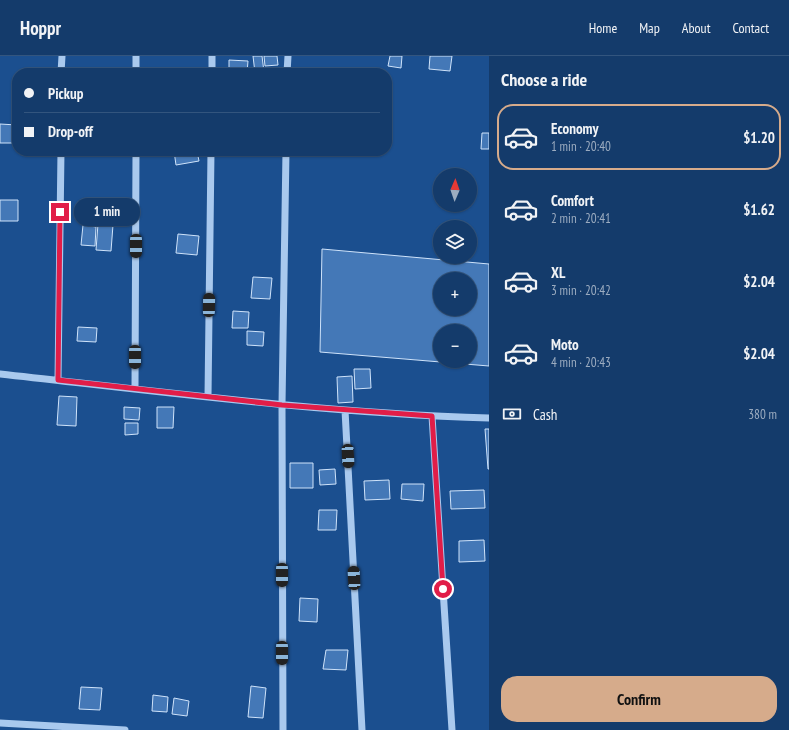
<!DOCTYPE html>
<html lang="en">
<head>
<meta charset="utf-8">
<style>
	:root { --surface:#143b6b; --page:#1d4271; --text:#f1f3f6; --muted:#9dadc1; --line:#33557e; --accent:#d6ab8b }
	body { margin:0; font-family:"PT Sans Narrow",sans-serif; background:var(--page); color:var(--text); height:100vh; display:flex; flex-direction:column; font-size:15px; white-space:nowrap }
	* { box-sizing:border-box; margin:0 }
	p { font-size:13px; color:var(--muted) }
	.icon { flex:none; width:22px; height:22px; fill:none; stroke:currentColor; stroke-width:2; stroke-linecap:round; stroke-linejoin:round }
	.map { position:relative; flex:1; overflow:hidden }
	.details { display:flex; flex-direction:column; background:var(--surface); width:300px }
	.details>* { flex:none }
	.guide { position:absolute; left:12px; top:12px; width:380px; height:88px; border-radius:16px; box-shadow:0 1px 3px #0004,0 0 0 1px var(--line); display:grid; align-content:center; height:88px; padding:0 12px; background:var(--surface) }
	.needle { width:26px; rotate:2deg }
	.tools { position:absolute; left:433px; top:112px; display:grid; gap:8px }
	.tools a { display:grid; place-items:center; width:44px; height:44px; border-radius:50%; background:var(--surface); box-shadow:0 1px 3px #0004,0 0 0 1px var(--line); font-size:20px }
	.end { position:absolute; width:18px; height:18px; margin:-9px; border:5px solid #e11d48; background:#fff; box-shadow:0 0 0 2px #fff }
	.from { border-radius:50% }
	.bubble { position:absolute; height:28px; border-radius:14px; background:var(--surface); box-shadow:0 1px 3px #0004,0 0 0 1px var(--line); font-size:13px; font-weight:800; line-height:28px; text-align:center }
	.car { position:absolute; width:12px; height:24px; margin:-12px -6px; border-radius:5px; box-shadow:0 0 3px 1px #0007; background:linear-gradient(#222 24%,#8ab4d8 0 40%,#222 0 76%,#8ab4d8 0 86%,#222 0) }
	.guide b { display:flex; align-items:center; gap:14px; height:38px; font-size:15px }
	.guide b+b { border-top:1px solid var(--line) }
	.guide i { width:10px; height:10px; background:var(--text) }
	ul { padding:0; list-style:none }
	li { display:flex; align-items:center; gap:12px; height:66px; margin:0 8px 6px; padding:0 4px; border:2px solid transparent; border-radius:16px }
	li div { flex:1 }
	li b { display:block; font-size:15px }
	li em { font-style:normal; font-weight:800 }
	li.current { border-color:var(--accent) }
	li>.icon { width:36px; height:36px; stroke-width:1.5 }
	h2 { padding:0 12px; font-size:18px; line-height:48px }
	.pay { display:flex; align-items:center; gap:10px; height:44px; padding:0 12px; font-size:15px }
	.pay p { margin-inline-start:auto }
	.action { display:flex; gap:8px; margin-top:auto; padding:8px 12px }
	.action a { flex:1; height:46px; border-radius:16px; background:var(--accent); color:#111; font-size:16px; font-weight:800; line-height:46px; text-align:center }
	header { display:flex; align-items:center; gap:24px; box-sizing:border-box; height:56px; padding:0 20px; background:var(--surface); border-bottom:1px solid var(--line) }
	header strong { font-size:19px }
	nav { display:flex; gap:22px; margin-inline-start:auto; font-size:14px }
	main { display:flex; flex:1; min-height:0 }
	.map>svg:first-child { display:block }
	.building { fill:#4478b7; stroke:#cfe3fa; fill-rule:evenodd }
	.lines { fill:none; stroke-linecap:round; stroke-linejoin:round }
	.minor { stroke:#a9c9ee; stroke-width:7 }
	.route { stroke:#e11d48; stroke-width:5 }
</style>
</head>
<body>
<header>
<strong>Hoppr</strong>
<nav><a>Home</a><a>Map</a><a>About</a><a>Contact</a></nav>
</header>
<main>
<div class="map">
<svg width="489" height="674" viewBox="0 0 489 674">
	<rect width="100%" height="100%" fill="#1b4f8f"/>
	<path class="building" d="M 253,0 L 262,0 L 264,16 L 255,17 Z
		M 264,0 L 277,0 L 278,9 L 265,10 Z
		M 390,0 L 402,0 L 401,12 L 388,10 Z
		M 430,0 L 452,0 L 450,15 L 429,13 Z
		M 229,4 L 248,5 L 247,17 L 229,17 Z
		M 0,68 L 17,69 L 16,87 L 0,87 Z
		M 482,77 L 489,77 L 489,93 L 481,93 Z
		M 174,95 L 197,95 L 199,105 L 176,109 Z
		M 0,144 L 18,144 L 18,165 L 0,165 Z
		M 98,168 L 113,169 L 111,195 L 96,194 Z
		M 83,169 L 96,171 L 95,190 L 81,189 Z
		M 178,178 L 199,180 L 197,199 L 176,197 Z
		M 322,193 L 489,208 L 489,310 L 320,296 ZM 440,223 L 470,223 L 470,253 L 440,253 ZM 440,275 L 470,275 L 470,305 L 440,305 Z
		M 253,221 L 272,222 L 270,243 L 251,242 Z
		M 233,255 L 249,256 L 248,272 L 232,272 Z
		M 78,271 L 97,272 L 96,286 L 77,285 Z
		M 247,275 L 264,276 L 263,290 L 247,289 Z
		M 354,313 L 370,313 L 371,332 L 355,333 Z
		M 352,320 L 353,346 L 338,347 L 337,321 Z
		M 59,340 L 77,341 L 76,370 L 57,369 Z
		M 124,351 L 140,352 L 139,364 L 124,363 Z
		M 157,351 L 174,351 L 173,372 L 157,372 Z
		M 125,367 L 138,367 L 138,378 L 125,379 Z
		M 485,373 L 489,373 L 489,413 L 488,413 Z
		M 290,407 L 313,407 L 313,432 L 290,432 Z
		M 335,413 L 336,428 L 320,429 L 319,414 Z
		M 389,424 L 390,443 L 365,444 L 364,425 Z
		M 402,428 L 424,428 L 423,445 L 401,443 Z
		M 484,434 L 485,452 L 451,453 L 450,435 Z
		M 319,454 L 337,454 L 336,474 L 318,474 Z
		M 484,484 L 485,505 L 459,506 L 459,485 Z
		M 300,542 L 318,543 L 317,566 L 299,565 Z
		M 326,594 L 348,594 L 346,614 L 323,613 Z
		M 251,630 L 266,632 L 263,662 L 248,661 Z
		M 81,631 L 102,632 L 100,654 L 79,653 Z
		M 153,639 L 168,641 L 167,656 L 152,655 Z
		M 174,642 L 189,645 L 187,660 L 172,658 Z"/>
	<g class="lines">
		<path class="minor" d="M 61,17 L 62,0
			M 136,17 L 136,0
			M 212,17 L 212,0
			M 287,17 L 288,0
			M 0,318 C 163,336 325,357 489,362
			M 58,324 L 61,95
			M 135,333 L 136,95
			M 208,341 L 211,95
			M 345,354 L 362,674
			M 432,360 L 452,674
			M 0,667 L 125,674
			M 283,674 L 282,349 L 286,95"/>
	</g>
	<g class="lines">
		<path class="route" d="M 60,156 L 58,324 L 282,349 L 432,360 L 443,533"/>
	</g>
</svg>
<div class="tools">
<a><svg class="needle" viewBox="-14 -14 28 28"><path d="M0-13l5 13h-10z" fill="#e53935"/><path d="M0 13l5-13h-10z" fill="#9dadc1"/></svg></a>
<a><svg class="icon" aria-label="layers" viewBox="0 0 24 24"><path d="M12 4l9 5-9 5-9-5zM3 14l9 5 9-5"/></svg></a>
<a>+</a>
<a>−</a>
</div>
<i class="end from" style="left:443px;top:533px"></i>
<i class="end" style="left:60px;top:156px"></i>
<div class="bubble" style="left:74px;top:142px;width:66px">1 min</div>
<i class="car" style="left:136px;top:190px;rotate:180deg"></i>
<i class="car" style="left:209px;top:249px;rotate:1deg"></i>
<i class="car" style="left:135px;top:301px;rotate:180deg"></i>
<i class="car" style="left:348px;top:400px;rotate:177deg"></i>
<i class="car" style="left:282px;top:519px;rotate:180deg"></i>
<i class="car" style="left:354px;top:522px;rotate:357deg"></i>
<i class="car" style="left:282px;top:597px;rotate:180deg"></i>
<div class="guide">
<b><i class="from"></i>Pickup</b>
<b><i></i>Drop-off</b>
</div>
</div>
<section class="details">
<h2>Choose a ride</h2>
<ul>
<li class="current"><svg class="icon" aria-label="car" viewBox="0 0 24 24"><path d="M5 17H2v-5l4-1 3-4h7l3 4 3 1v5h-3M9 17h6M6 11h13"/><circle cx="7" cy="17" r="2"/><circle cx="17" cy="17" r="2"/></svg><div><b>Economy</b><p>1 min · 20:40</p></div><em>$1.20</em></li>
<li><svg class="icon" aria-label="car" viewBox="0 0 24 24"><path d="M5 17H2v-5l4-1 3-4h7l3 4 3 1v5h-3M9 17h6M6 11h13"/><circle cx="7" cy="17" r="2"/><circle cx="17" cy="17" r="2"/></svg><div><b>Comfort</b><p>2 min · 20:41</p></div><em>$1.62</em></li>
<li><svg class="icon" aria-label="car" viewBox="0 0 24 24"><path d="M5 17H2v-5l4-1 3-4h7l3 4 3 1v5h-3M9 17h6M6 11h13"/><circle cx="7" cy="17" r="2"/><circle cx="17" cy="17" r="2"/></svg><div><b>XL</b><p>3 min · 20:42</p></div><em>$2.04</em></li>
<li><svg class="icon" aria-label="car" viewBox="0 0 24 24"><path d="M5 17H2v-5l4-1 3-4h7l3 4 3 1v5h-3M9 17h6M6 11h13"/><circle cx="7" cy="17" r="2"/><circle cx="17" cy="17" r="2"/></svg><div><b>Moto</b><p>4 min · 20:43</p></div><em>$2.04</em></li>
</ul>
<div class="pay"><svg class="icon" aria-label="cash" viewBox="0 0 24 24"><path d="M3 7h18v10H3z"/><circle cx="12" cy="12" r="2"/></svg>Cash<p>380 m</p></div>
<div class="action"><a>Confirm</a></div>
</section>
</main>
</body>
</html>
